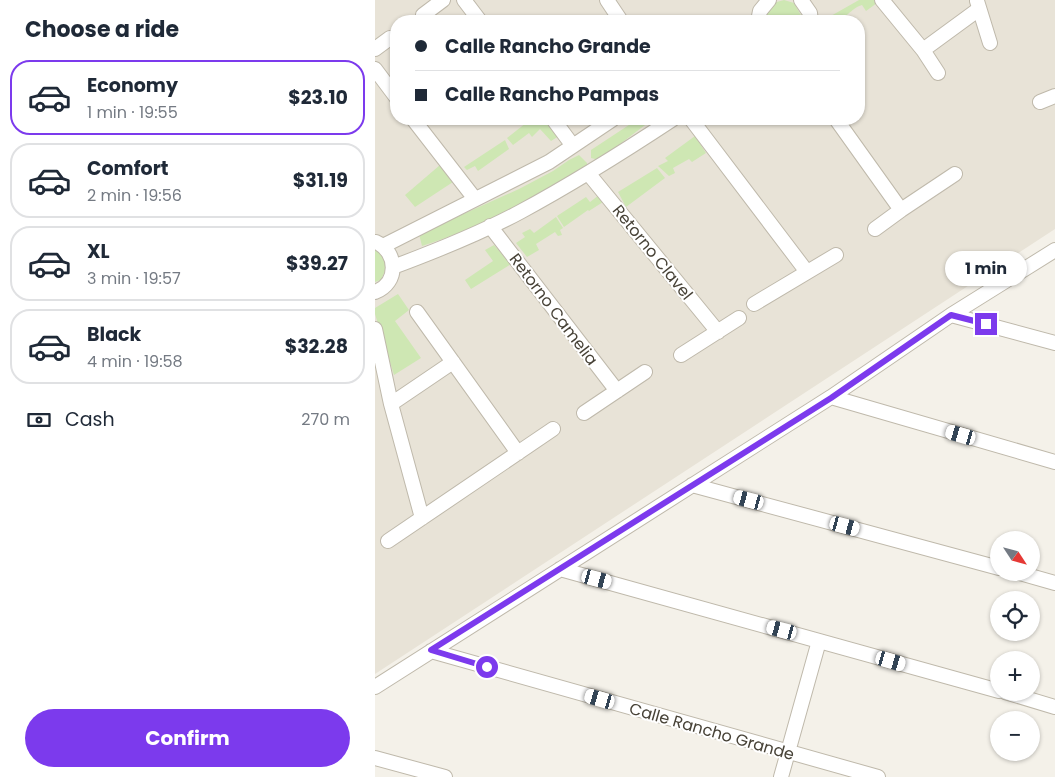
<!DOCTYPE html>
<html lang="en">
<head>
<meta charset="utf-8">
<style>
	:root { --surface:#fff; --page:#f2f2f3; --text:#1f2937; --muted:#747a83; --line:#e0e1e3; --accent:#7c3aed }
	body { margin:0; font-family:Poppins,sans-serif; background:var(--page); color:var(--text); height:100vh; display:flex; flex-direction:column; font-size:19px; white-space:nowrap }
	* { box-sizing:border-box; margin:0 }
	p { font-size:16px; color:var(--muted) }
	.icon { flex:none; width:28px; height:28px; fill:none; stroke:currentColor; stroke-width:2; stroke-linecap:round; stroke-linejoin:round }
	.map { position:relative; flex:1; overflow:hidden }
	.side { display:flex; flex-direction:column; background:var(--surface); width:375px }
	.side>* { flex:none }
	.banner { position:absolute; left:15px; top:15px; width:475px; height:110px; border-radius:20px; box-shadow:0 1px 4px #0004; display:grid; align-content:center; height:110px; padding:0 25px; background:var(--surface) }
	.needle { width:32px; rotate:126deg }
	.controls { position:absolute; left:615px; top:531px; display:grid; gap:10px }
	.controls a { display:grid; place-items:center; width:50px; height:50px; border-radius:50%; background:var(--surface); box-shadow:0 1px 4px #0004; font-size:25px }
	.end { position:absolute; width:22px; height:22px; margin:-11px; border:6px solid #7c3aed; background:#fff; box-shadow:0 0 0 2px #fff }
	.from { border-radius:50% }
	.bubble { position:absolute; height:35px; border-radius:18px; background:var(--surface); box-shadow:0 1px 4px #0004; font-size:16px; font-weight:700; line-height:35px; text-align:center }
	.car { position:absolute; width:15px; height:30px; margin:-15px -8px; border-radius:6px; box-shadow:0 0 4px 1px #0007; background:linear-gradient(#fff 24%,#345 0 40%,#fff 0 76%,#345 0 86%,#fff 0) }
	.banner b { display:flex; align-items:center; gap:18px; height:48px; font-size:19px }
	.banner b+b { border-top:1px solid var(--line) }
	.banner i { width:12px; height:12px; background:var(--text) }
	ul { padding:0; list-style:none }
	li { display:flex; align-items:center; gap:15px; height:75px; margin:0 10px 8px; padding:0 15px; border:2px solid var(--line); border-radius:20px }
	li div { flex:1 }
	li b { display:block; font-size:19px }
	li em { font-style:normal; font-weight:700 }
	li.selected { border-color:var(--accent) }
	li>.icon { width:45px; height:45px; stroke-width:1.5 }
	h2 { padding:0 25px; font-size:22px; line-height:60px }
	.pay { display:flex; align-items:center; gap:12px; height:55px; padding:0 25px; font-size:19px }
	.pay p { margin-inline-start:auto }
	.button { display:flex; gap:10px; margin-top:auto; padding:10px 25px }
	.button a { flex:1; height:58px; border-radius:30px; background:var(--accent); color:#fff; font-size:20px; font-weight:700; line-height:58px; text-align:center }
	main { display:flex; flex:1; min-height:0 }
	.map>svg:first-child { display:block }
	.residential { fill:#e8e3d7; fill-rule:evenodd }
	.green { fill:#cee7b3 }
	.lines { fill:none; stroke-linecap:round; stroke-linejoin:round }
	.minor-casing { stroke:#bfb9ab; stroke-width:16 }
	.minor { stroke:#fff; stroke-width:14 }
	.route { stroke:#7c3aed; stroke-width:6 }
	.labels { text-anchor:middle; stroke-width:4; stroke-linejoin:round; paint-order:stroke }
	.street-label { font-size:16px; fill:#474237; stroke:#fff }
</style>
</head>
<body>
<main>
<section class="side">
<h2>Choose a ride</h2>
<ul>
<li class="selected"><svg class="icon" aria-label="car" viewBox="0 0 24 24"><path d="M5 17H2v-5l4-1 3-4h7l3 4 3 1v5h-3M9 17h6M6 11h13"/><circle cx="7" cy="17" r="2"/><circle cx="17" cy="17" r="2"/></svg><div><b>Economy</b><p>1 min · 19:55</p></div><em>$23.10</em></li>
<li><svg class="icon" aria-label="car" viewBox="0 0 24 24"><path d="M5 17H2v-5l4-1 3-4h7l3 4 3 1v5h-3M9 17h6M6 11h13"/><circle cx="7" cy="17" r="2"/><circle cx="17" cy="17" r="2"/></svg><div><b>Comfort</b><p>2 min · 19:56</p></div><em>$31.19</em></li>
<li><svg class="icon" aria-label="car" viewBox="0 0 24 24"><path d="M5 17H2v-5l4-1 3-4h7l3 4 3 1v5h-3M9 17h6M6 11h13"/><circle cx="7" cy="17" r="2"/><circle cx="17" cy="17" r="2"/></svg><div><b>XL</b><p>3 min · 19:57</p></div><em>$39.27</em></li>
<li><svg class="icon" aria-label="car" viewBox="0 0 24 24"><path d="M5 17H2v-5l4-1 3-4h7l3 4 3 1v5h-3M9 17h6M6 11h13"/><circle cx="7" cy="17" r="2"/><circle cx="17" cy="17" r="2"/></svg><div><b>Black</b><p>4 min · 19:58</p></div><em>$32.28</em></li>
</ul>
<div class="pay"><svg class="icon" aria-label="cash" viewBox="0 0 24 24"><path d="M3 7h18v10H3z"/><circle cx="12" cy="12" r="2"/></svg>Cash<p>270 m</p></div>
<div class="button"><a>Confirm</a></div>
</section>
<div class="map">
<svg width="680" height="777" viewBox="0 0 680 777">
	<rect width="100%" height="100%" fill="#f4f1e9"/>
	<path class="residential" d="M 0,0 L 680,0 L 680,229 L 0,674 ZM 21,21 L 484,21 L 484,119 L 21,119 Z"/>
	<path class="green" d="M 409,0 L 419,3 L 427,17 L 425,21 L 391,21 L 390,14 L 398,3 Z
		M 484,0 L 500,0 L 502,3 L 491,11 L 487,5 C 476,8 470,21 457,21 L 454,17 Z
		M 156,119 L 171,119 L 184,136 L 176,141 L 165,129 L 157,137 L 154,133 L 138,145 L 132,138 Z
		M 263,119 L 278,119 L 224,160 L 216,158 L 216,150 Z
		M 320,136 L 331,153 L 317,162 L 314,159 L 298,168 L 300,173 L 294,176 L 283,166 L 293,161 L 290,158 Z
		M 130,140 L 134,149 L 103,171 L 100,166 L 92,170 L 89,167 Z
		M 204,155 L 212,163 L 212,170 C 158,198 105,228 47,246 L 44,234 L 144,189 L 178,171 L 194,160 Z
		M 65,165 L 78,182 L 40,207 L 30,195 Z
		M 282,168 L 290,178 L 251,207 L 243,192 Z
		M 224,195 L 228,202 L 214,211 L 213,210 L 189,227 L 182,216 L 211,197 L 215,202 Z
		M 181,217 L 188,228 L 185,230 L 187,235 L 183,236 L 180,232 L 161,244 L 164,250 L 152,257 L 141,243 L 150,237 L 147,233 L 155,229 L 159,233 Z
		M 119,245 L 136,264 L 96,289 L 90,280 L 118,261 L 110,250 Z
		M 0,246 C 14,259 14,263 6,280 L 0,282 Z
		M 23,294 L 34,310 L 20,321 L 46,358 L 19,375 L 0,314 L 0,308 Z"/>
	<g class="lines">
		<g class="minor-casing">
			<path id="minor" d="M 89,0 L 105,21
				M 232,0 L 246,21
				M 426,0 L 435,13 L 436,21
				M 507,0 L 548,50 L 563,73
				M 602,1 L 615,43
				M 48,15 L 68,0
				M 383,21 L 385,11 L 394,0
				M 0,49 L 15,38
				M 548,50 L 604,9
				M 0,69 L 21,97
				M 665,102 L 680,96
				M 38,119 L 100,199
				M 178,119 L 198,146
				M 316,119 L 432,272
				M 461,119 L 526,210
				M 213,173 L 343,332
				M 115,226 L 242,391
				M 500,229 L 526,210 L 580,174
				M 8,246 L 174,162 L 238,119
				M 18,267 C 61,251 104,234 145,212 C 197,184 248,152 298,119
				M 0,292 C 24,283 23,252 1,242
				M 379,304 L 461,255
				M 42,312 L 143,453
				M 576,315 L 680,343
				M 0,329 L 16,404 L 47,518
				M 306,355 L 364,318
				M 456,397 L 680,462
				M 16,404 L 78,362
				M 209,413 L 270,372
				M 317,485 L 624,568
				M 13,541 L 178,429
				M 185,569 L 624,691
				M 641,572 L 680,583
				M 56,651 L 503,777
				M 0,687 L 456,397 L 576,315 L 680,250
				M 630,692 L 680,707
				M 0,758 L 70,777
				M 406,777 L 444,641"/>
		</g>
		<use href="#minor" class="minor"/>
	</g>
	<g class="lines">
		<path class="route" d="M 112,667 L 56,650 L 456,398 L 576,315 L 611,324"/>
	</g>
	<g class="labels">
		<g class="street-label">
			<text transform="translate(278 252) rotate(51)" y="6">Retorno Clavel</text>
			<text transform="translate(179 309) rotate(53)" y="6">Retorno Camelia</text>
			<text transform="translate(337 731) rotate(16)" y="6">Calle Rancho Grande</text>
		</g>
	</g>
</svg>
<div class="controls">
<a><svg class="needle" viewBox="-14 -14 28 28"><path d="M0-13l5 13h-10z" fill="#e53935"/><path d="M0 13l5-13h-10z" fill="#747a83"/></svg></a>
<a><svg class="icon" aria-label="locate" viewBox="0 0 24 24"><circle cx="12" cy="12" r="6"/><path d="M12 2v4M12 18v4M2 12h4M18 12h4"/></svg></a>
<a>+</a>
<a>−</a>
</div>
<i class="end from" style="left:112px;top:667px"></i>
<i class="end" style="left:611px;top:324px"></i>
<div class="bubble" style="left:570px;top:251px;width:82px">1 min</div>
<i class="car" style="left:586px;top:435px;rotate:286deg"></i>
<i class="car" style="left:374px;top:500px;rotate:285deg"></i>
<i class="car" style="left:470px;top:526px;rotate:105deg"></i>
<i class="car" style="left:222px;top:579px;rotate:105deg"></i>
<i class="car" style="left:407px;top:630px;rotate:285deg"></i>
<i class="car" style="left:516px;top:661px;rotate:106deg"></i>
<i class="car" style="left:225px;top:699px;rotate:286deg"></i>
<div class="banner">
<b><i class="from"></i>Calle Rancho Grande</b>
<b><i></i>Calle Rancho Pampas</b>
</div>
</div>
</main>
</body>
</html>
